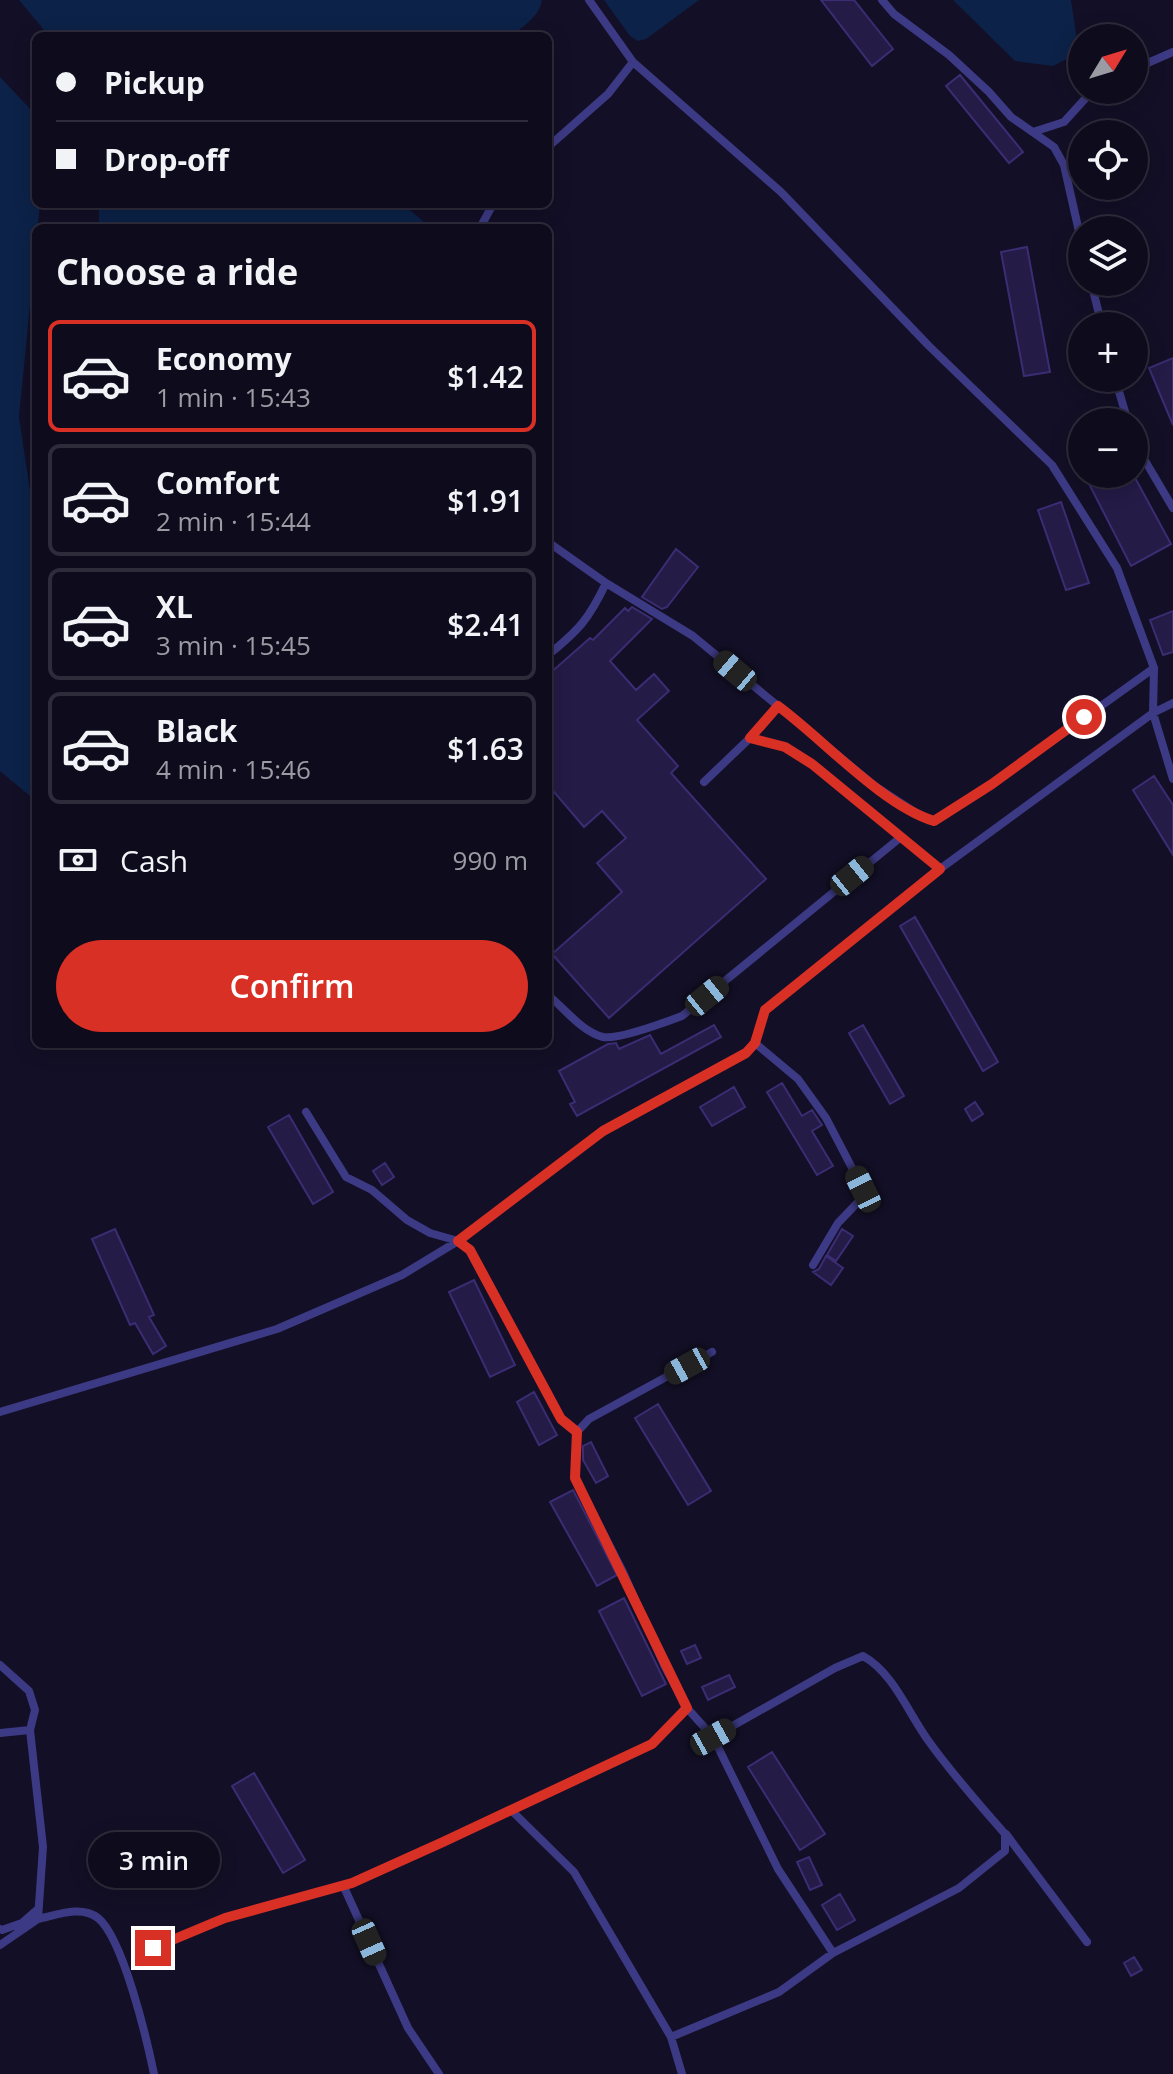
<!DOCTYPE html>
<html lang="en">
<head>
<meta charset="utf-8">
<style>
	:root { --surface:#0e0b1c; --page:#1c1929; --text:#f1f3f6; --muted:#9b9ba3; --line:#2e2b3b; --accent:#d93025 }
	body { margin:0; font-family:"Open Sans",sans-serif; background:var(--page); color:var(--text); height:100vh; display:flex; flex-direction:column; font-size:30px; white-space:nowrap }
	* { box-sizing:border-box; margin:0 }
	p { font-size:26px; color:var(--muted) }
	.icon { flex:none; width:44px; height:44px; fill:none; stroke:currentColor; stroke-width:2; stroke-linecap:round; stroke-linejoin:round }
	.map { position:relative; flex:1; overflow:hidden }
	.side { position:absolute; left:32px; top:224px; width:520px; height:824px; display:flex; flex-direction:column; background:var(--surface); border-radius:12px; box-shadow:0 4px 20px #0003,0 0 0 2px var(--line) }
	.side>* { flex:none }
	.guide { position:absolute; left:32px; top:32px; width:520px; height:176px; border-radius:12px; box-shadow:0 4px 20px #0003,0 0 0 2px var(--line); display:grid; align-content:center; height:176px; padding:0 24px; background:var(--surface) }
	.needle { width:52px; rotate:52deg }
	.tools { position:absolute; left:1068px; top:24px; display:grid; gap:16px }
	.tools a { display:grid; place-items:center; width:80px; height:80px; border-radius:50%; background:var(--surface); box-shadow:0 4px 20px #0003,0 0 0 2px var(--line); font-size:40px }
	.end { position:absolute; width:36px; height:36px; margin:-18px; border:10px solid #d93025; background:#fff; box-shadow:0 0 0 4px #fff }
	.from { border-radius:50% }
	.bubble { position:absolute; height:56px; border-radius:28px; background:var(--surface); box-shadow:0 4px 20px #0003,0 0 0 2px var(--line); font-size:26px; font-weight:600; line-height:56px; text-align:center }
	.car { position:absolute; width:24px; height:48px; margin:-24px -12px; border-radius:10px; box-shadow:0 0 6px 2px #0007; background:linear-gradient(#222 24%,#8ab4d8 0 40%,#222 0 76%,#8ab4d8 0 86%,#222 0) }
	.guide b { display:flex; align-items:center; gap:28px; height:76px; font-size:30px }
	.guide b+b { border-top:2px solid var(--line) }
	.guide i { width:20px; height:20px; background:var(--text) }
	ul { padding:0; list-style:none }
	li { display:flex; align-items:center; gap:24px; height:112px; margin:0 16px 12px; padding:0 8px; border:4px solid var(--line); border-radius:12px }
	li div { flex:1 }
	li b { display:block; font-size:30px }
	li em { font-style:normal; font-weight:600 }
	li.current { border-color:var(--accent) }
	li>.icon { width:72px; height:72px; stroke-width:1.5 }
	h2 { padding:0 24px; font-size:36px; line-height:96px }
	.pay { display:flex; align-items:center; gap:20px; height:88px; padding:0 24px; font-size:30px }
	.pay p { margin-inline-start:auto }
	.button { display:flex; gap:16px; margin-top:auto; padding:16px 24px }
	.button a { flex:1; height:92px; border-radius:48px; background:var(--accent); color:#fff; font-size:32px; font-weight:600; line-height:92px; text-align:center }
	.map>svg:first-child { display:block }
	.water { fill:#0c2248 }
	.building { fill:#241b47; stroke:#3b2d73; stroke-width:2 }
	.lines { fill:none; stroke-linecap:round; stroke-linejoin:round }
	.lane { stroke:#3d3a85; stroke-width:8 }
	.route { stroke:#d93025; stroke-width:10 }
</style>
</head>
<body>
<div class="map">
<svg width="1173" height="2074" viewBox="0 0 1173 2074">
	<rect width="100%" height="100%" fill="#130f26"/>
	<path class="water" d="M 19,0 L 542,0 C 540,16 523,26 512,36 L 49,36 Z
		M 604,0 L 699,0 L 646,39 L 638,41 L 630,36 Z
		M 953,0 L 1071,0 L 1079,53 L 1053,66 L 1015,61 Z
		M 0,77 L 36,115 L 36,204 L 40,204 L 19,417 L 36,531 L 36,801 L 0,771 Z
		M 99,204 L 403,204 L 431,228 L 99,228 Z"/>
	<path class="building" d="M 821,0 L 854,0 L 893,49 L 872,66 Z
		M 960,75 L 1023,152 L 1009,163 L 946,86 Z
		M 1027,247 L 1050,372 L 1024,376 L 1001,252 Z
		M 1173,358 L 1173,425 L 1149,368 Z
		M 1084,474 L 1133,474 L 1171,544 L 1131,566 Z
		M 1061,502 L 1089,583 L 1066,590 L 1038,510 Z
		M 676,549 L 698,567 L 667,607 L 662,609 L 642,597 Z
		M 632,607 L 652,619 L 610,661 L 636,690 L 654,674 L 669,691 L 637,720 L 678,766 L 671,773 L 766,879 L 609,1018 L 552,954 L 622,892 L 597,863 L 626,838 L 602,811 L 584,827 L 548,785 L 548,675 L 590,638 L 593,640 L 625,608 L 628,611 Z
		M 1173,611 L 1173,652 L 1163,655 L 1150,620 Z
		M 1154,776 L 1173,805 L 1173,855 L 1133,790 Z
		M 915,917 L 998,1062 L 983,1071 L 900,926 Z
		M 714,1025 L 721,1037 L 577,1116 L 570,1104 L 575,1102 L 559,1071 L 608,1044 L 616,1043 L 619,1049 L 650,1035 L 661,1054 Z
		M 863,1025 L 904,1096 L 890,1104 L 849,1033 Z
		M 782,1083 L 802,1116 L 812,1110 L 822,1125 L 812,1131 L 833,1166 L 817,1175 L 767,1092 Z
		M 734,1087 L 745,1107 L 712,1126 L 700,1107 Z
		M 975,1102 L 983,1114 L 972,1121 L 965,1109 Z
		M 289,1115 L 333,1192 L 313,1204 L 268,1127 Z
		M 385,1163 L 394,1177 L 382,1185 L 373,1171 Z
		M 115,1229 L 154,1315 L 149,1317 L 166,1346 L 153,1354 L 135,1323 L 130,1325 L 92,1239 Z
		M 842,1229 L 853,1236 L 836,1261 L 827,1255 Z
		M 826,1256 L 843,1268 L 831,1285 L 813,1272 L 819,1269 Z
		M 474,1280 L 515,1365 L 490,1377 L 449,1292 Z
		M 534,1392 L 557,1435 L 539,1445 L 517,1402 Z
		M 658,1404 L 711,1491 L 688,1505 L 635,1418 Z
		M 591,1442 L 608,1476 L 596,1483 L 583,1460 L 583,1446 Z
		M 573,1490 L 617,1575 L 597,1586 L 550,1502 Z
		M 624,1598 L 666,1684 L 642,1696 L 599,1611 Z
		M 695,1645 L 701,1658 L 687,1664 L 681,1651 Z
		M 729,1675 L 735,1687 L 708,1700 L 702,1687 Z
		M 772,1752 L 825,1834 L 800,1850 L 748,1767 Z
		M 254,1773 L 305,1860 L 283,1873 L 232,1786 Z
		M 809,1857 L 822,1885 L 810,1890 L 797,1862 Z
		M 840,1894 L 855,1920 L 837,1930 L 822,1905 Z
		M 1134,1957 L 1142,1970 L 1131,1976 L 1124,1963 Z"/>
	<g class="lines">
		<path class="lane" d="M 589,0 L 633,62
			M 882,0 L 894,14 L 949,55 L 989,92 L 1011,117 L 1054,147 L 1064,165 L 1082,245
			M 1134,69 L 1173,52
			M 1033,132 L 1064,122 L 1093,90
			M 548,147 L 608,94 L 633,62 L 781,192 L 929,346 L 1052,465 L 1117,568 L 1154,668 L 1153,713 L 1173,779
			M 480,228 L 493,204
			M 1091,282 L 1102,326
			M 1115,378 L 1128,422
			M 1134,442 L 1173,508
			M 548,542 L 606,583 L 693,636 L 875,786 L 924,818 L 934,821 L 992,784 L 1154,668
			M 548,655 C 579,630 589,619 606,583
			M 750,738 L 778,706
			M 704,782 L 750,738 L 785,747 L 812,764 L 940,869
			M 548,995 C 564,1008 582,1032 603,1037 C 618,1040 666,1022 682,1016 L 901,837
			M 755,1043 L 798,1079 L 826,1118 L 863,1189 L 860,1200 L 838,1223 L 813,1265
			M 306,1112 L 346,1177 L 372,1190 L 407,1220 L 430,1233 L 458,1241 L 470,1250 L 561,1419 L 577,1432 L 589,1419 L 712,1352
			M 0,1412 L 277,1329 L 402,1275 L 458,1241 L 603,1131 L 746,1053 L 755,1043 L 765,1010 L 940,869 L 1153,713 L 1173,703
			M 577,1432 L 575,1478 L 623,1572 L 664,1665 L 687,1708 L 713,1737 L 778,1869 L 833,1953
			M 0,1665 L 29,1691 L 35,1710 L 30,1730 L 43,1847 L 38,1919 L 0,1945
			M 0,1733 L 30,1730
			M 511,1810 L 574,1872 L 671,2037 L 682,2074
			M 1006,1834 L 1087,1942
			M 343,1885 L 408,2028 L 439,2074
			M 38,1919 C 57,1915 81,1905 98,1918 C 123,1938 147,2040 154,2074
			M 0,1929 L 2,1930 L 22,1923 L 38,1909
			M 153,1948 L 225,1918 L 352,1883 L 443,1842 L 652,1744 L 687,1708
			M 671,2037 L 779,1992 L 833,1953 L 959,1888 L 1005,1851 L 1005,1834 C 979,1804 953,1775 930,1743 C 909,1715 894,1673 863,1656 L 835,1668 L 713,1737"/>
	</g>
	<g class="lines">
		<path class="route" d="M 153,1948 L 225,1918 L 352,1883 L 443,1842 L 652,1744 L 687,1708 L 575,1478 L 577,1432 L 561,1419 L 470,1250 L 458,1241 L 603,1131 L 746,1053 L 755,1043 L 765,1010 L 940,869 L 812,764 L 785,747 L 750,738 L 778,706 C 823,739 882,805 934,821 L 992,784 L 1084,717"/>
	</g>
</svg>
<div class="tools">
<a><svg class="needle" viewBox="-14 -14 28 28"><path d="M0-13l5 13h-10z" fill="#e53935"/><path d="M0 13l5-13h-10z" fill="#9b9ba3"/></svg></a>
<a><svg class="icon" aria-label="locate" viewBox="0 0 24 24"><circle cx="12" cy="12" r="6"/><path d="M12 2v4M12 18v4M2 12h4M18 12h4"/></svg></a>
<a><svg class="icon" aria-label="layers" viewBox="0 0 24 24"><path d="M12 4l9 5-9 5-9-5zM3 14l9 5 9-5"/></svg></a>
<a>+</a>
<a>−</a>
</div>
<i class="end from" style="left:1084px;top:717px"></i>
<i class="end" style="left:153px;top:1948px"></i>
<div class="bubble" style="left:88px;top:1832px;width:132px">3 min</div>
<i class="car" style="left:735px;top:671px;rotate:310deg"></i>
<i class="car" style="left:852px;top:876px;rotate:51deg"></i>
<i class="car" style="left:707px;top:996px;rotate:51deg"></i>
<i class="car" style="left:863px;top:1189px;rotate:334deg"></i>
<i class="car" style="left:687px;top:1366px;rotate:241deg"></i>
<i class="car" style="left:713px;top:1737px;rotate:61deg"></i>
<i class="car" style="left:369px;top:1942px;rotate:156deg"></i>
<div class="guide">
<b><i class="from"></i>Pickup</b>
<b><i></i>Drop-off</b>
</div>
<section class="side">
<h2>Choose a ride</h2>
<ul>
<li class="current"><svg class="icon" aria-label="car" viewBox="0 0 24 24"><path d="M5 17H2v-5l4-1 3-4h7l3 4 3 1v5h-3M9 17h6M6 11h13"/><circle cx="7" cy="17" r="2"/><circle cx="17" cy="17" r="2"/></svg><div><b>Economy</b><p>1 min · 15:43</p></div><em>$1.42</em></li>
<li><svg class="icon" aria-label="car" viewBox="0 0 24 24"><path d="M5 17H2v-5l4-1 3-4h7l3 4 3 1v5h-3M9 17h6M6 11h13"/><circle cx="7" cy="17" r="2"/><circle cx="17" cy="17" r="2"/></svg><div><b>Comfort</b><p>2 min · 15:44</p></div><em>$1.91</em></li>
<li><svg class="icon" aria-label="car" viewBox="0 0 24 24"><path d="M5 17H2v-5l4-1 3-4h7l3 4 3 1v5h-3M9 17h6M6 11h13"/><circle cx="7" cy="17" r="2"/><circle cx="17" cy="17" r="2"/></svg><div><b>XL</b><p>3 min · 15:45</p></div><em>$2.41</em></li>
<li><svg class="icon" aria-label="car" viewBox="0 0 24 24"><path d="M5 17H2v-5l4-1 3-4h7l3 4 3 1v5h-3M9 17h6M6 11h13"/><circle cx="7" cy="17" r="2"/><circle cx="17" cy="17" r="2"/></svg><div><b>Black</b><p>4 min · 15:46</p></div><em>$1.63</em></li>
</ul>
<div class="pay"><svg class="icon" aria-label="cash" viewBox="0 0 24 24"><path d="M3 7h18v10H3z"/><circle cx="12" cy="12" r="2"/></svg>Cash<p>990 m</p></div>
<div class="button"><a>Confirm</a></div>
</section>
</div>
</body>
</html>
